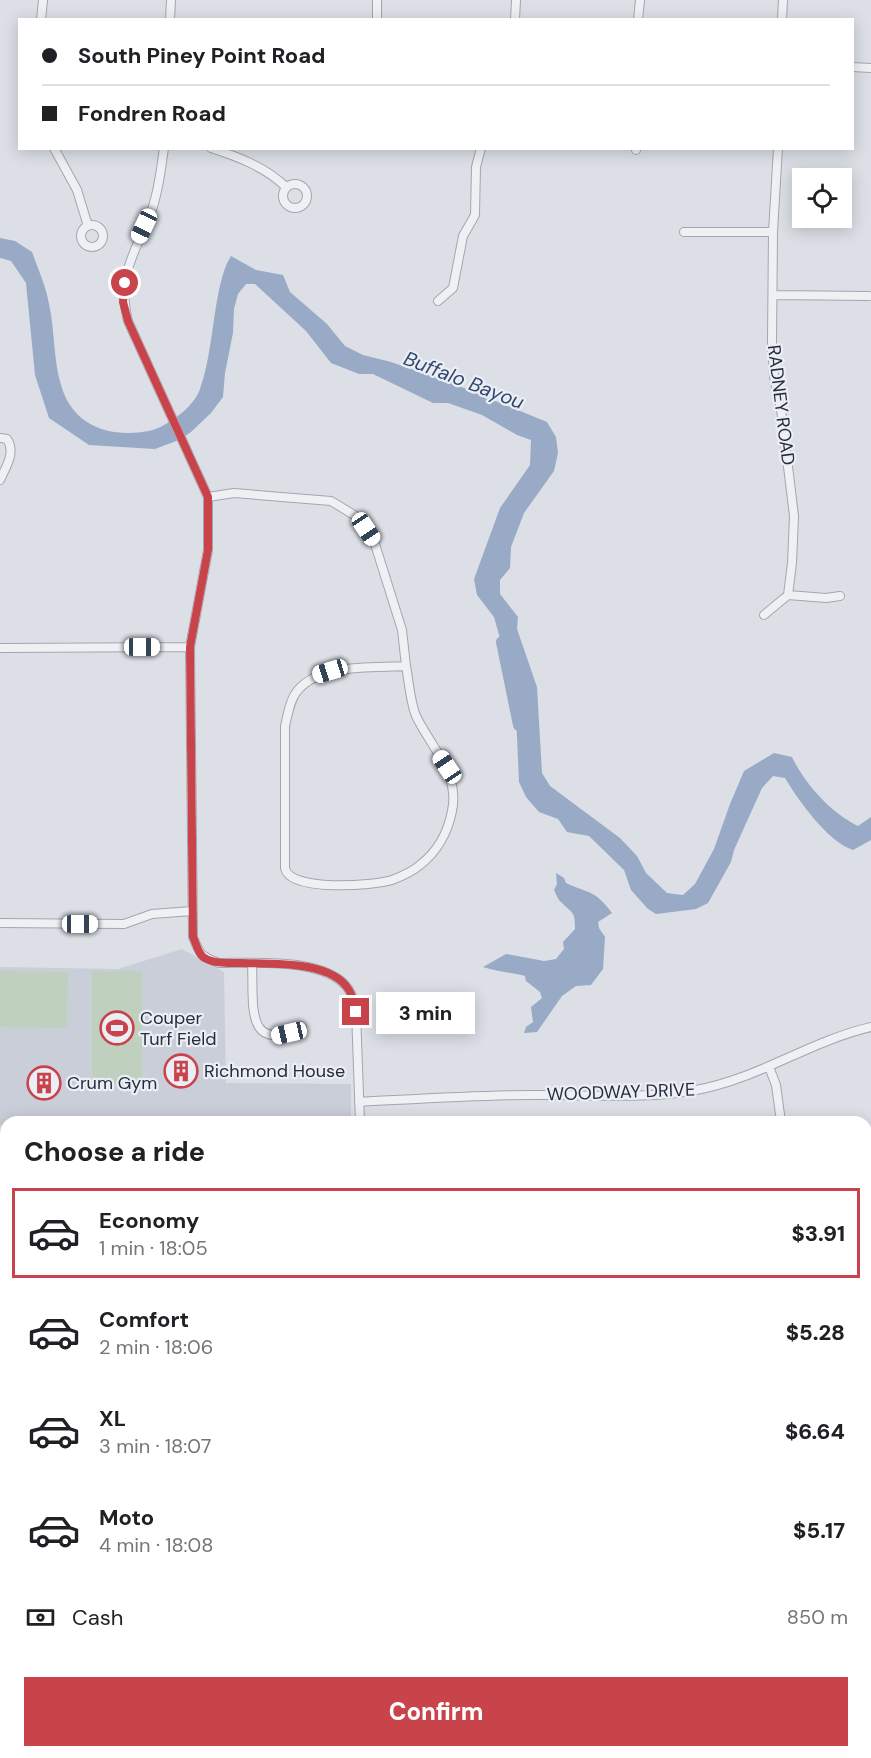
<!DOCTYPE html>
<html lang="en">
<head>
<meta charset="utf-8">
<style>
	:root { --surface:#fff; --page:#f6f6f6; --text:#202124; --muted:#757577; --line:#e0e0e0; --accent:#c9434b }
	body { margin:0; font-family:"DM Sans",sans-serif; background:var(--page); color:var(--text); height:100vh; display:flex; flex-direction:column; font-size:22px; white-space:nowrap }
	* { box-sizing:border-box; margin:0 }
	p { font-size:20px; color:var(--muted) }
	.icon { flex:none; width:33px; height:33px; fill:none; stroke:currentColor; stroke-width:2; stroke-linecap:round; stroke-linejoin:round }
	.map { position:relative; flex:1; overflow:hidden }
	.panel { position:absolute; left:0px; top:1116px; width:872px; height:642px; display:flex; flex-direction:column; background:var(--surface); border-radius:18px 18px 0 0; box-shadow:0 3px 15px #0003 }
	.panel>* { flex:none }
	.guide { position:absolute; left:18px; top:18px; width:836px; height:132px; border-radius:0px; box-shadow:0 3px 15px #0003; display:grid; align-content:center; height:132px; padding:0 24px; background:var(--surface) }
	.tools { position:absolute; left:792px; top:168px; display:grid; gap:12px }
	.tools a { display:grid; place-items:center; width:60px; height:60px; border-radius:0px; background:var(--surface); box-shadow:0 3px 15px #0003; font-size:30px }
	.end { position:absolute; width:27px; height:27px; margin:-14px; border:8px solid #c9434b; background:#fff; box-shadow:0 0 0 3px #fff }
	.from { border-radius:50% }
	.bubble { position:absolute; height:42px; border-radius:0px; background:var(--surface); box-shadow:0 3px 15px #0003; font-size:20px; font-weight:800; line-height:42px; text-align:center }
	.car { position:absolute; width:18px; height:36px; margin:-18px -9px; border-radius:8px; box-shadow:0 0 4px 2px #0007; background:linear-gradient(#fff 24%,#345 0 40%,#fff 0 76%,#345 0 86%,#fff 0) }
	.guide b { display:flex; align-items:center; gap:21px; height:57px; font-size:22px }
	.guide b+b { border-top:2px solid var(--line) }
	.guide i { width:15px; height:15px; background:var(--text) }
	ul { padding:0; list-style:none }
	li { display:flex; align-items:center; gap:18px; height:90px; margin:0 12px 9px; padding:0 12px; border:3px solid transparent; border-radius:0px }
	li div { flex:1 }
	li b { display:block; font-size:22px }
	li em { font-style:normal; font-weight:800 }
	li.active { border-color:var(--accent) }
	li>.icon { width:54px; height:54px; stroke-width:1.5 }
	h2 { padding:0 24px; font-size:27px; line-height:72px }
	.pay { display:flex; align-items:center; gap:15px; height:66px; padding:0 24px; font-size:22px }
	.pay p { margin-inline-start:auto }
	.primary-button { display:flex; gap:12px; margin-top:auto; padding:12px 24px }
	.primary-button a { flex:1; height:69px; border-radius:0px; background:var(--accent); color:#fff; font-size:24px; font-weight:800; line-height:69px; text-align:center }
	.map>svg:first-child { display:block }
	.built { fill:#caced8 }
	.green { fill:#c0d0be }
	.water { fill:#98aac6 }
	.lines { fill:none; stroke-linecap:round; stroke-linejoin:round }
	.river { stroke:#98aac6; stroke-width:12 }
	.minor-casing { stroke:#a2a6b0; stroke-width:10 }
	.major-casing { stroke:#9ca2b1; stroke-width:12 }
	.minor { stroke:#eff0f4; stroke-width:8 }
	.major { stroke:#fff; stroke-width:9 }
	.route { stroke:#c9434b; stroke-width:8 }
	.labels { text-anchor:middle; stroke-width:4.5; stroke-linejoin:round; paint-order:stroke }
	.street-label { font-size:18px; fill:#262c3c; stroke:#ebeef4 }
	.poi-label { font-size:18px; fill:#262c3c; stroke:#ebeef4; text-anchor:start }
	.water-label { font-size:20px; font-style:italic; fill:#32476e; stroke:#ebeef4 }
</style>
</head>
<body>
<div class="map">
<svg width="871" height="1758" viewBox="0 0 871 1758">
	<rect width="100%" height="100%" fill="#dcdfe6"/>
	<path class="built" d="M 182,949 L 224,972 L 226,1083 L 351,1084 L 351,1122 L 6,1122 L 6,1133 L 0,1124 L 0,967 L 118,969 Z
		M 6,1523 L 6,1644 L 0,1644 L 0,1540 Z
		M 414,1752 L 510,1752 L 510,1758 L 416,1758 Z
		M 647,1752 L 793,1752 L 793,1758 L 647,1758 Z"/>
	<path class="green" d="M 0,971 L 68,972 L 67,1028 L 0,1027 Z
		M 92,971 L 142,971 L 142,1084 L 92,1084 Z"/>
	<path class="water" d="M 0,238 L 15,241 L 32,252 C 38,269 46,286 49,304 C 55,330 53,359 61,385 C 73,427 110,438 149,431 C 167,427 194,407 200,389 C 211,357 212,323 219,290 C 222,278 224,267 231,256 L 256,270 L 283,275 L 290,292 L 327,324 L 345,346 L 363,355 L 391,362 L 454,384 L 547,422 L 556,437 L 558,453 L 554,471 L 524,513 L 511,547 L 510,568 L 500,580 L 500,594 L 518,617 L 517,629 L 537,687 L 542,773 L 550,786 L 620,838 L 637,856 L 646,873 L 667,893 L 683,895 L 695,884 L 714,849 L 730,804 L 744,771 L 774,753 L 792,757 C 805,784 830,812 858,826 L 871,817 L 871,840 L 853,850 C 828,842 798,800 785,778 L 773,776 L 762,788 L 734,850 L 731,862 L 708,903 L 696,909 L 656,914 L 648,909 L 631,890 L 624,870 L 589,836 L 567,832 L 558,819 L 539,812 L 526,797 L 519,782 L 515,691 L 494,617 L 477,595 L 474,579 L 500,508 L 530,465 L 531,440 L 517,435 L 482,415 L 448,403 L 433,403 L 373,374 L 359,374 L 331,363 L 306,331 L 255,284 L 246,284 L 238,294 L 234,309 L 233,333 L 225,373 L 223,397 L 211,413 L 191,432 L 179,440 L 155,449 L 89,445 L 49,418 L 35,375 L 26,283 L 11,261 L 0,258 Z
		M 556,873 L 564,878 L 566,883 C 590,894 595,890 612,913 L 598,922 L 599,928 L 605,937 L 603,969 L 591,985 L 576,986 L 562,996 L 537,1032 L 524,1033 L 526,1027 L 533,1022 L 531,1007 L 542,998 L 540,992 L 526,981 L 525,976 C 510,972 497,972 483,967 L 506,954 L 544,961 L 556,959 L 564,949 L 563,942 L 575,929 C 575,911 573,914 562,903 C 558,900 556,894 554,890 L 557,884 Z"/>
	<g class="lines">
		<path class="river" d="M 502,642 L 519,725"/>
		<g class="minor-casing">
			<path id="minor" d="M 377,0 L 377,20
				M 41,20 L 43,0
				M 170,20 L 171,0
				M 515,20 L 516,0
				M 638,20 L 640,0
				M 782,20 L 783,0
				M 852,67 L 871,68
				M 54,148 L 77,190 L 88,226
				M 164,148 C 161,168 159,190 152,209 C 137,251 116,273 128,321 L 208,497 L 208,550 L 190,647 L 193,937 C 200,955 200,956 219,963 C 253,963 328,957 349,990 C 353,997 355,1005 356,1012 L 360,1122
				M 211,148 C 239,157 265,167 286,187
				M 636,150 L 636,148
				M283 196a12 12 0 1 1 24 0a12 12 0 1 1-24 0Z
				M81 236a11 11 0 1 1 22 0a11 11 0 1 1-22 0Z
				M 684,232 L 773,232
				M 773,295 L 869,296
				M 438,301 L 453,288 L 463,236 L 475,215 L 476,167 L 481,148
				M 0,438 L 7,439 C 16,452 6,467 0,480
				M 208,497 L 234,493 L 331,501 L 359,518 L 374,541 L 402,630 L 406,666
				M 788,595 L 826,598 L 840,596
				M 764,615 L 788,595 L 792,563 L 794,516 L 781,409 L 774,377 L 772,342 L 773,232 L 778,148
				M 0,648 L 190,647
				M 406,666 C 409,682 410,701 416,716 C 431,747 460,774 452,811 C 448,832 437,852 420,865 C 413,871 400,877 392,880 C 373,886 289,892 285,868 L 285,726 C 288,714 290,699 298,690 C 321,663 373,668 406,666 Z
				M 0,923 L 124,924 L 152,914 L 192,911
				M 252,963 C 254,1002 244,1057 302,1026
				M 769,1067 L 776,1085 L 781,1122
				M 359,1102 C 417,1099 475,1095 532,1095 C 586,1094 643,1100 696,1090 C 758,1079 810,1041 871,1027
				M 0,1726 L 6,1726
				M 517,1752 L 517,1758"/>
		</g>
		<g class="major-casing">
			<path id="major" d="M 0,1493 L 6,1493
				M 866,1496 L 871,1496
				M 0,1512 L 6,1512
				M 866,1515 L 871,1516
				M 390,1752 L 391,1758
				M 405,1752 L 407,1758"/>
		</g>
		<use href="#minor" class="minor"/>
		<use href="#major" class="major"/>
	</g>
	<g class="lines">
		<path class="route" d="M 125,283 L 123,302 L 128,321 L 208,497 L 208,550 L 190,647 L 193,937 C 196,943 198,953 203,957 C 213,964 228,963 240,963 C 271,964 331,960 349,990 C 353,997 355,1005 356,1012"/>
	</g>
	<defs>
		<g id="stadium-ring" transform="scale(1.725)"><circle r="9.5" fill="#ebeef4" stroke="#c9434b" stroke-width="1.5"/><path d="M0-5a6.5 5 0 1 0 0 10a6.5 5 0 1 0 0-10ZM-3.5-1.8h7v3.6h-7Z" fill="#c9434b"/></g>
		<g id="building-ring" transform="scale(1.725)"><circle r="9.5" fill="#ebeef4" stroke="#c9434b" stroke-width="1.5"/><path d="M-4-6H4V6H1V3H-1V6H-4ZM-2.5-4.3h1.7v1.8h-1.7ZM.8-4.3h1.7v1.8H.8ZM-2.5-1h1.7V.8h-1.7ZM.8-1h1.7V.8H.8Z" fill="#c9434b"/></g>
	</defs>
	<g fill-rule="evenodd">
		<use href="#stadium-ring" x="117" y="1028"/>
		<use href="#building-ring" x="181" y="1071"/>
		<use href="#building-ring" x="44" y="1083"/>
	</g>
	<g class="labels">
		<g class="street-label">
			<text transform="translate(781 405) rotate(83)" y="6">RADNEY ROAD</text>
			<text transform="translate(621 1092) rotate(-2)" y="6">WOODWAY DRIVE</text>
		</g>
		<g class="poi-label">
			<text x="140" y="1024">Couper<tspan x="140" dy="21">Turf Field</tspan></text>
			<text x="204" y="1077">Richmond House</text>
			<text x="67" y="1089">Crum Gym</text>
		</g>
		<g class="water-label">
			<text transform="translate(464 380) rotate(21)" y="7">Buffalo Bayou</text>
		</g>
	</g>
</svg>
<div class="tools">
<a><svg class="icon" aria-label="locate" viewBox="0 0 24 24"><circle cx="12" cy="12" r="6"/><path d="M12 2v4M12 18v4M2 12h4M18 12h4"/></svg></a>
</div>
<i class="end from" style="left:125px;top:283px"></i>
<i class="end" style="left:356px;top:1012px"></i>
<div class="bubble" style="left:376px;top:992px;width:99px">3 min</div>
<i class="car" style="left:144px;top:226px;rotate:205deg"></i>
<i class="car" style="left:366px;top:529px;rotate:146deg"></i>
<i class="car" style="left:142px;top:647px;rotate:90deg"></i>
<i class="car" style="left:330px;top:671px;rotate:253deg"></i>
<i class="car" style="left:447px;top:767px;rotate:326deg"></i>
<i class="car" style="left:80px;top:924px;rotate:90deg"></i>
<i class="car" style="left:289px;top:1033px;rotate:257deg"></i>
<div class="guide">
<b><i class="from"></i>South Piney Point Road</b>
<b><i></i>Fondren Road</b>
</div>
<section class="panel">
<h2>Choose a ride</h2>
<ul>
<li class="active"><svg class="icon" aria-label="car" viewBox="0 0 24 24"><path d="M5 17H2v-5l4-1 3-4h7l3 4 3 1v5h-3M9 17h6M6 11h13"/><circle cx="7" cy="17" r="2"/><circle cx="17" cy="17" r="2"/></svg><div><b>Economy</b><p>1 min · 18:05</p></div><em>$3.91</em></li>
<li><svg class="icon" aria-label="car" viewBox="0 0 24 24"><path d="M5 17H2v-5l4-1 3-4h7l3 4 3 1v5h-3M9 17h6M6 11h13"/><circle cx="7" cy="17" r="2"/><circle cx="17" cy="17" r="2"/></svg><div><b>Comfort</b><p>2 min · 18:06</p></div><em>$5.28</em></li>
<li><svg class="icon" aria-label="car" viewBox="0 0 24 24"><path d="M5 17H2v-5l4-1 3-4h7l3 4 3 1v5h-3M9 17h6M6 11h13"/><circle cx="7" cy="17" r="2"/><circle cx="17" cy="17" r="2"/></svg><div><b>XL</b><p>3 min · 18:07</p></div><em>$6.64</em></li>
<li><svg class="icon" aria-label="car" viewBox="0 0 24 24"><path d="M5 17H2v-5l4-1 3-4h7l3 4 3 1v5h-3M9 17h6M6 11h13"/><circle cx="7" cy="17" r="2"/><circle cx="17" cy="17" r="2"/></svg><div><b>Moto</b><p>4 min · 18:08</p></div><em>$5.17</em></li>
</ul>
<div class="pay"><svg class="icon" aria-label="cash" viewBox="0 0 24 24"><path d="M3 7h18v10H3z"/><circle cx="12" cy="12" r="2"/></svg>Cash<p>850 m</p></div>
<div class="primary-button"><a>Confirm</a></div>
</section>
</div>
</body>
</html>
